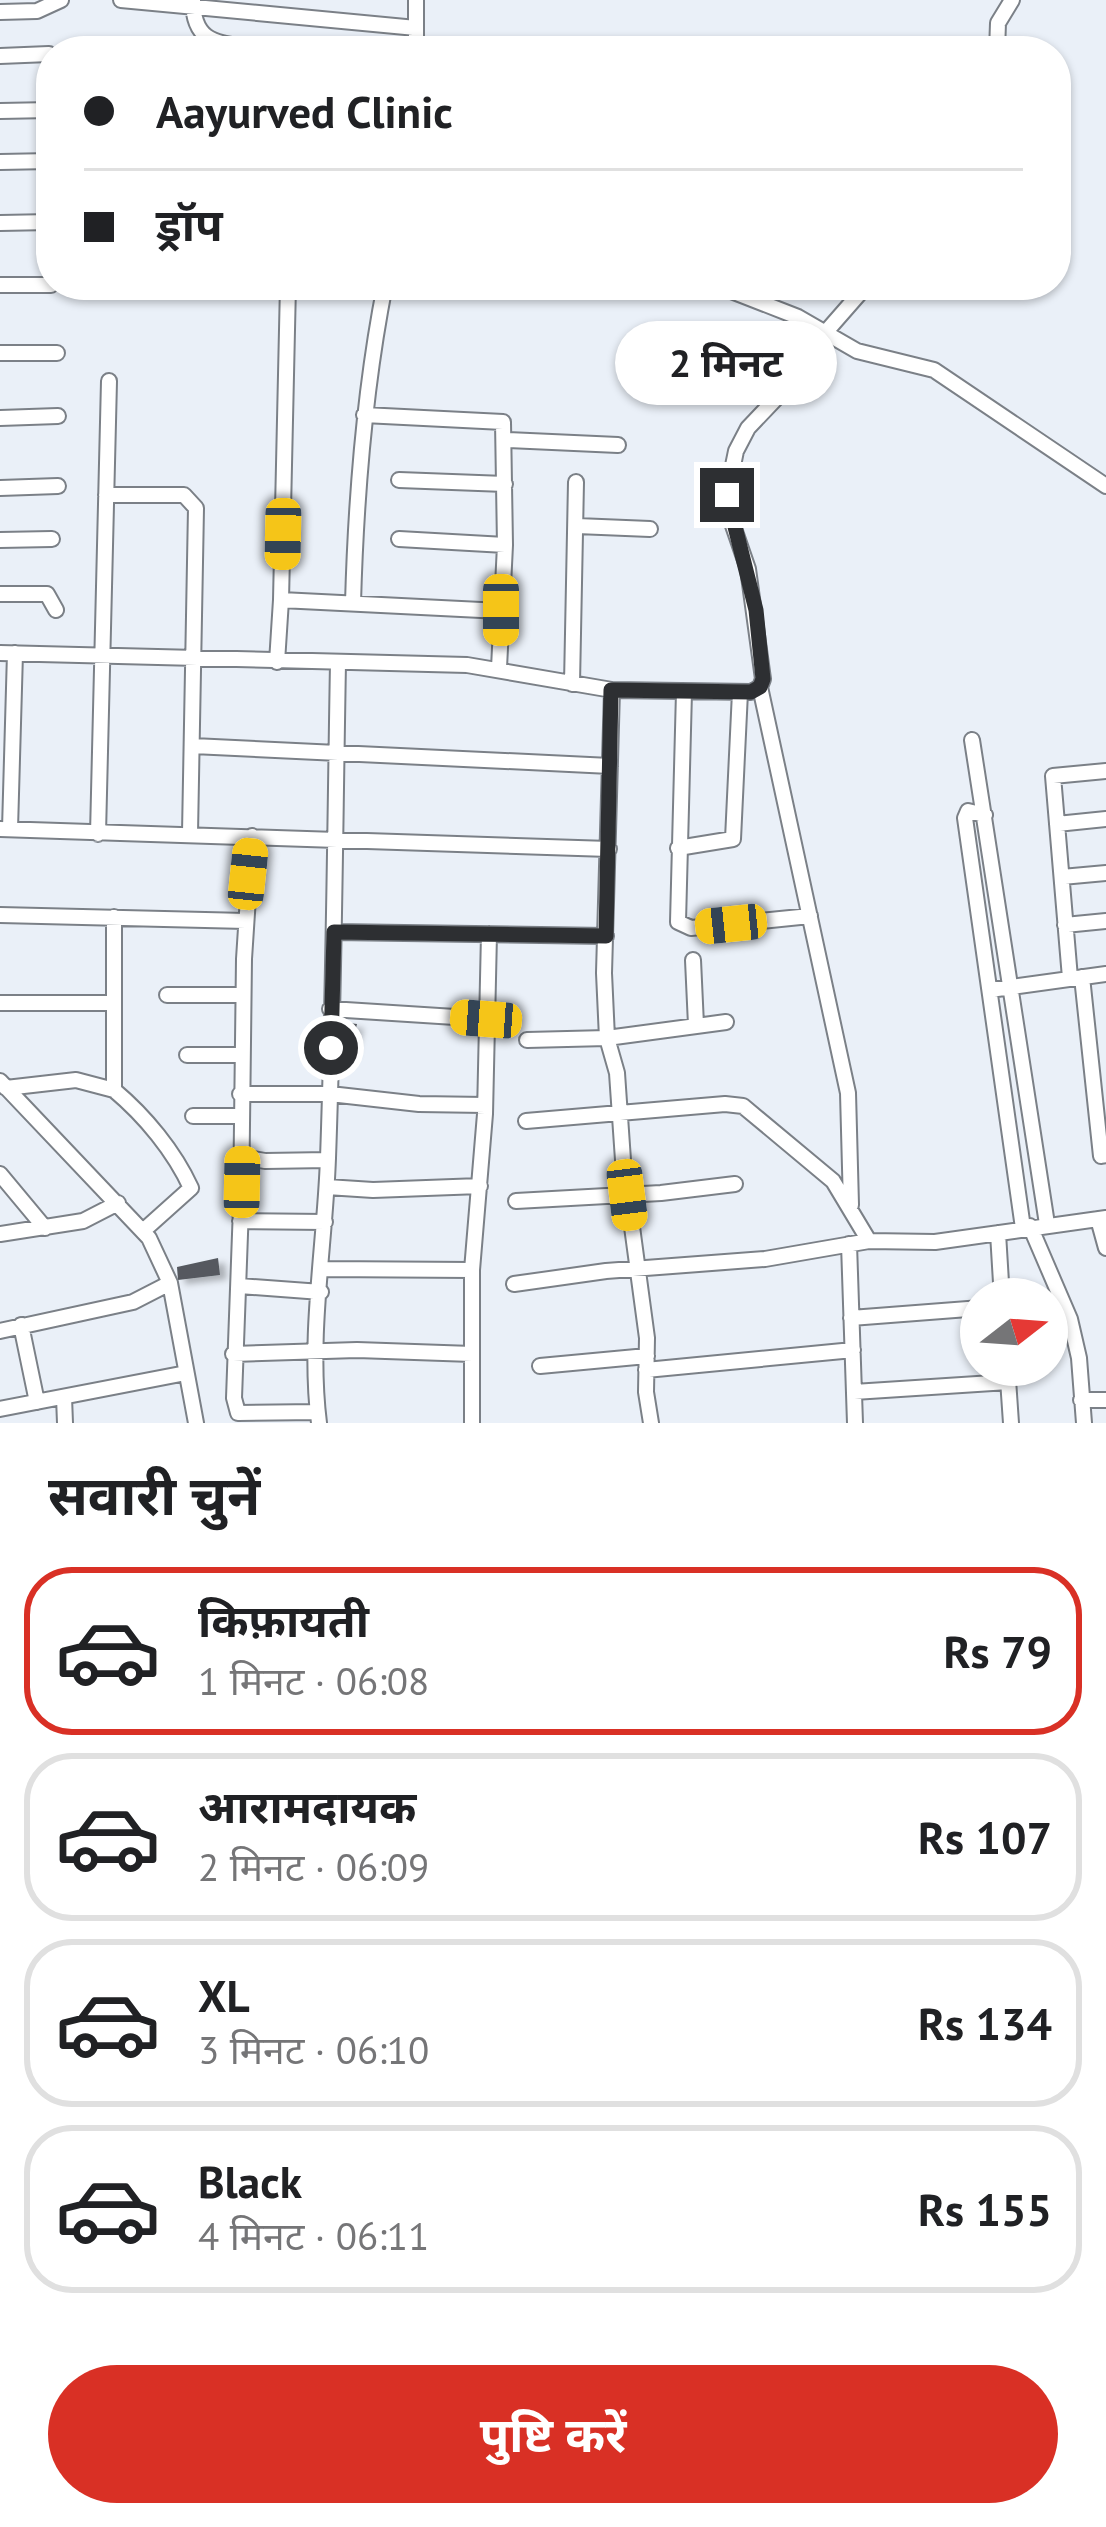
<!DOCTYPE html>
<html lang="hi">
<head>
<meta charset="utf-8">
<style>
	:root { --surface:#fff; --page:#f6f6f6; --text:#202124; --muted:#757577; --line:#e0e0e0; --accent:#d93025 }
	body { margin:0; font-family:"PT Sans","Noto Sans Devanagari",sans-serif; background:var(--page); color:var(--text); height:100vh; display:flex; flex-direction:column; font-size:45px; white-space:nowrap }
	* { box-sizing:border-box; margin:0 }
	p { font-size:39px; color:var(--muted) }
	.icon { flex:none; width:66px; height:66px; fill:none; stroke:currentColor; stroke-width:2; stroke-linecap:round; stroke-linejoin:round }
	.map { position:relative; height:1423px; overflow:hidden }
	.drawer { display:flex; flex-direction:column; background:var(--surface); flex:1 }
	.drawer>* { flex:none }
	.top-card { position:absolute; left:36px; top:36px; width:1035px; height:264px; border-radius:48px; box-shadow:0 3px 9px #0004; display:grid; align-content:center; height:264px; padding:0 48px; background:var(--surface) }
	.needle { width:78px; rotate:73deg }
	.controls { position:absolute; left:960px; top:1278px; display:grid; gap:24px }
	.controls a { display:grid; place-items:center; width:108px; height:108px; border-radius:50%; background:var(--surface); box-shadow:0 3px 9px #0004; font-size:60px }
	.end { position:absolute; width:54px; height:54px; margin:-27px; border:15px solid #2d2f32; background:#fff; box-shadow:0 0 0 6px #fff }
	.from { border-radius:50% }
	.bubble { position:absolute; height:84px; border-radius:42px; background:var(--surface); box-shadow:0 3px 9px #0004; font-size:39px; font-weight:700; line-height:84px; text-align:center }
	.car { position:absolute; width:36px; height:72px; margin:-36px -18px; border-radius:15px; box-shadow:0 0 9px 3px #0007; background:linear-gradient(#f5c518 24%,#345 0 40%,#f5c518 0 76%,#345 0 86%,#f5c518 0) }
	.top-card b { display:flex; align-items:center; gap:42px; height:114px; font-size:45px }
	.top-card b+b { border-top:3px solid var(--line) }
	.top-card i { width:30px; height:30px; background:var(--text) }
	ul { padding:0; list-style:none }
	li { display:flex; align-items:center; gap:36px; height:168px; margin:0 24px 18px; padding:0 24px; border:6px solid var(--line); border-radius:48px }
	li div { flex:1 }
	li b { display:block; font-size:45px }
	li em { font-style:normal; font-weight:700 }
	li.active { border-color:var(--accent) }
	li>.icon { width:108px; height:108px; stroke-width:1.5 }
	h2 { padding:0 48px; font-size:54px; line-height:144px }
	.action { display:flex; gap:24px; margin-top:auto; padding:24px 48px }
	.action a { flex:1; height:138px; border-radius:72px; background:var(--accent); color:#fff; font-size:48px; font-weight:700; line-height:138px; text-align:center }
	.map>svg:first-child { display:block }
	.building { fill:#54595f; filter:url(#shadow) }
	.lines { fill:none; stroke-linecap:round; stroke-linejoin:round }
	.street-casing { stroke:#7b8087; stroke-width:18 }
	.street { stroke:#fff; stroke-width:14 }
	.route { stroke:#2d2f32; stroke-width:15 }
</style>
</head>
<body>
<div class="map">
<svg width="1106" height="1423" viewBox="0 0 1106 1423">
	<defs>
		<filter id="shadow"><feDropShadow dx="7" dy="4.5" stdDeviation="3" flood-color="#0004"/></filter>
	</defs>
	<rect width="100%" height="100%" fill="#eaf0f8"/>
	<path class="building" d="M 342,1022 L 357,1024 L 350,1053 L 340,1052 Z
		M 218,1258 L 220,1275 L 178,1280 L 177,1267 Z"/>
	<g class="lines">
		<g class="street-casing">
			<path id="street" d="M 121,0 L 416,28
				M 193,0 C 193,51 228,41 265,51
				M 416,0 L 416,51
				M 0,12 L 37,11 L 61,0
				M 997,51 L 998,23 L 1012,0
				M 0,56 L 49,54
				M 0,111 L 51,110
				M 0,162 L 51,161
				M 0,223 L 51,222
				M 0,285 L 51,285
				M 716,285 L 798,317 L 857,351 L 934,370 L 1106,486
				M 0,353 L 57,353
				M 364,415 L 503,422 L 505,545 L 499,668
				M 0,418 L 58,416
				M 506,440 L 618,445
				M 399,480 L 505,484
				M 0,488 L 58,486
				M 106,495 L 184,495 L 196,508 L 190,833
				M 577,526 L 650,529
				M 399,539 L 505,545
				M 0,540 L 52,539
				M 0,594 L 47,594 L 56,610
				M 281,600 L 288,285
				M 353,603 C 356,495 364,391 385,285
				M 0,653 L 467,665 L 612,690 L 751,692 L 760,687 L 763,679 L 748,569 L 729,514 L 727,495 L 736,451 L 748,428 L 806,367 L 825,333 L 867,285
				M 277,662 L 281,600 L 501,611
				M 572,684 L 576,482
				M 760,687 L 848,1093 L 851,1205
				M 612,690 L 604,973 L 607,1038 L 617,1073 L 623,1160 L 647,1338 L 646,1392 L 651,1423
				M 684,692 L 678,922 L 691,928 L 810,916
				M 972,740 L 1047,1224
				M 193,746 L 610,766
				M 985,815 L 968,811 L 965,818 L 1023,1228
				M 1057,824 L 1106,819
				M 0,829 L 609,849
				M 10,829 L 15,653
				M 98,834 L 109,381
				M 252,836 L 244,959 L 241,1207 L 234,1398 L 238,1413 L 317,1412
				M 678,848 L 733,839 L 740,692
				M 1062,877 L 1106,873
				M 0,915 L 246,921
				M 114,917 L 114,1090 C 145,1116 174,1151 191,1188 L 143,1231
				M 1065,925 L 1106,921
				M 334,932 L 606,936
				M 693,960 L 696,1025
				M 1082,977 L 1101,1156 L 1106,1155
				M 1070,978 L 1053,776 L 1106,771
				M 990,990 L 1106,974
				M 167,995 L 243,995
				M 0,1003 L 114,1003
				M 330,1009 L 486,1019
				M 527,1040 L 607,1038 L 726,1022
				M 187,1055 L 241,1055
				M 0,1081 L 149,1238 L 170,1283 L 196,1423
				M 6,1088 L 76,1080 L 114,1090
				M 240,1094 L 330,1094 L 419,1104 L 485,1105
				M 193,1116 L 240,1116
				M 526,1121 L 725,1104 L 743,1106 L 833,1181 L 869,1241
				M 242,1157 L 265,1161 L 328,1160
				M 0,1174 L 45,1228
				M 327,1187 L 373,1190 L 480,1186
				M 516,1201 L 661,1193 L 735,1184
				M 1098,1219 L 1106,1248
				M 240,1221 L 325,1222
				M 1030,1226 L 1070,1319 L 1079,1358 L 1084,1423
				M 998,1233 L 1002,1299
				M 0,1234 L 83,1221 L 118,1203
				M 849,1244 L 855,1423
				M 322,1269 L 472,1270
				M 514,1284 L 606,1271 L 765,1259 L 869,1241 L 935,1242 L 1106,1218
				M 239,1286 L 321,1292
				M 851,1318 L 981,1308
				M 21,1325 L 37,1402
				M 0,1331 L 133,1302 L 170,1283
				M 233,1354 L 357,1350 L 472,1354
				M 1007,1365 L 1011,1423
				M 540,1366 L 647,1356
				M 646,1370 L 853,1350
				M 854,1392 L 1008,1382
				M 64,1397 L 65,1423
				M 1081,1400 L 1106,1400
				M 0,1409 L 186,1373
				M 319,1423 C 308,1336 325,1245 328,1158 C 334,993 335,828 338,663
				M 472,1423 L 472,1270 L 485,1114 L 489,934"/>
		</g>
		<use href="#street" class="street"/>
	</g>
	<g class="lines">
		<path class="route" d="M 331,1048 L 334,932 L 606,936 L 611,690 L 751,692 L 760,687 L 763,679 L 756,610 L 727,495"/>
	</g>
</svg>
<div class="controls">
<a><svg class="needle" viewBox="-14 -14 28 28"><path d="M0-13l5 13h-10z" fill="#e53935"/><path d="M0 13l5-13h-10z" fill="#757577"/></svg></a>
</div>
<i class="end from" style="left:331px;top:1048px"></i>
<i class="end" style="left:727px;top:495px"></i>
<div class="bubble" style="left:615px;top:321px;width:222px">2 मिनट</div>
<i class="car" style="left:283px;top:534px;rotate:181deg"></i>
<i class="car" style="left:501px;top:610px;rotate:180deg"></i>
<i class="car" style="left:248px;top:874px;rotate:6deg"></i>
<i class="car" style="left:731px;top:924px;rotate:264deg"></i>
<i class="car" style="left:486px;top:1019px;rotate:274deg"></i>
<i class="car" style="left:242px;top:1182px;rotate:1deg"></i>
<i class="car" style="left:627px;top:1195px;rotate:173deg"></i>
<div class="top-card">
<b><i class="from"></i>Aayurved Clinic</b>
<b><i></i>ड्रॉप</b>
</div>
</div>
<section class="drawer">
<h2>सवारी चुनें</h2>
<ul>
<li class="active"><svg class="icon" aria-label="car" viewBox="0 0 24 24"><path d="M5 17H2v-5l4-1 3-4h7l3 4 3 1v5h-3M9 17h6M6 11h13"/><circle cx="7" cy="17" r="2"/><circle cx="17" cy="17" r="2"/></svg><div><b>किफ़ायती</b><p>1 मिनट · 06:08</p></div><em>Rs 79</em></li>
<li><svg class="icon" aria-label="car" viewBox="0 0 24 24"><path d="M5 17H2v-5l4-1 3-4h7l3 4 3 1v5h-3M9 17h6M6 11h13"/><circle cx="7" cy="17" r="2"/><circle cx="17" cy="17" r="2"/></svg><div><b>आरामदायक</b><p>2 मिनट · 06:09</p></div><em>Rs 107</em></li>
<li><svg class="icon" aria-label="car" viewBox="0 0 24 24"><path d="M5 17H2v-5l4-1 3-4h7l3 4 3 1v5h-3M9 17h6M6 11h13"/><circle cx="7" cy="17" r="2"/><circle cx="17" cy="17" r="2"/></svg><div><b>XL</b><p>3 मिनट · 06:10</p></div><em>Rs 134</em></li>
<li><svg class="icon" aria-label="car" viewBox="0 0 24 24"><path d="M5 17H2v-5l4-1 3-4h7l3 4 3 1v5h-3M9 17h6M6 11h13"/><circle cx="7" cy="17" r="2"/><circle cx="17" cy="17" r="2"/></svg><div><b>Black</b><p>4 मिनट · 06:11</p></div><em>Rs 155</em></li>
</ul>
<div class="action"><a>पुष्टि करें</a></div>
</section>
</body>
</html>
